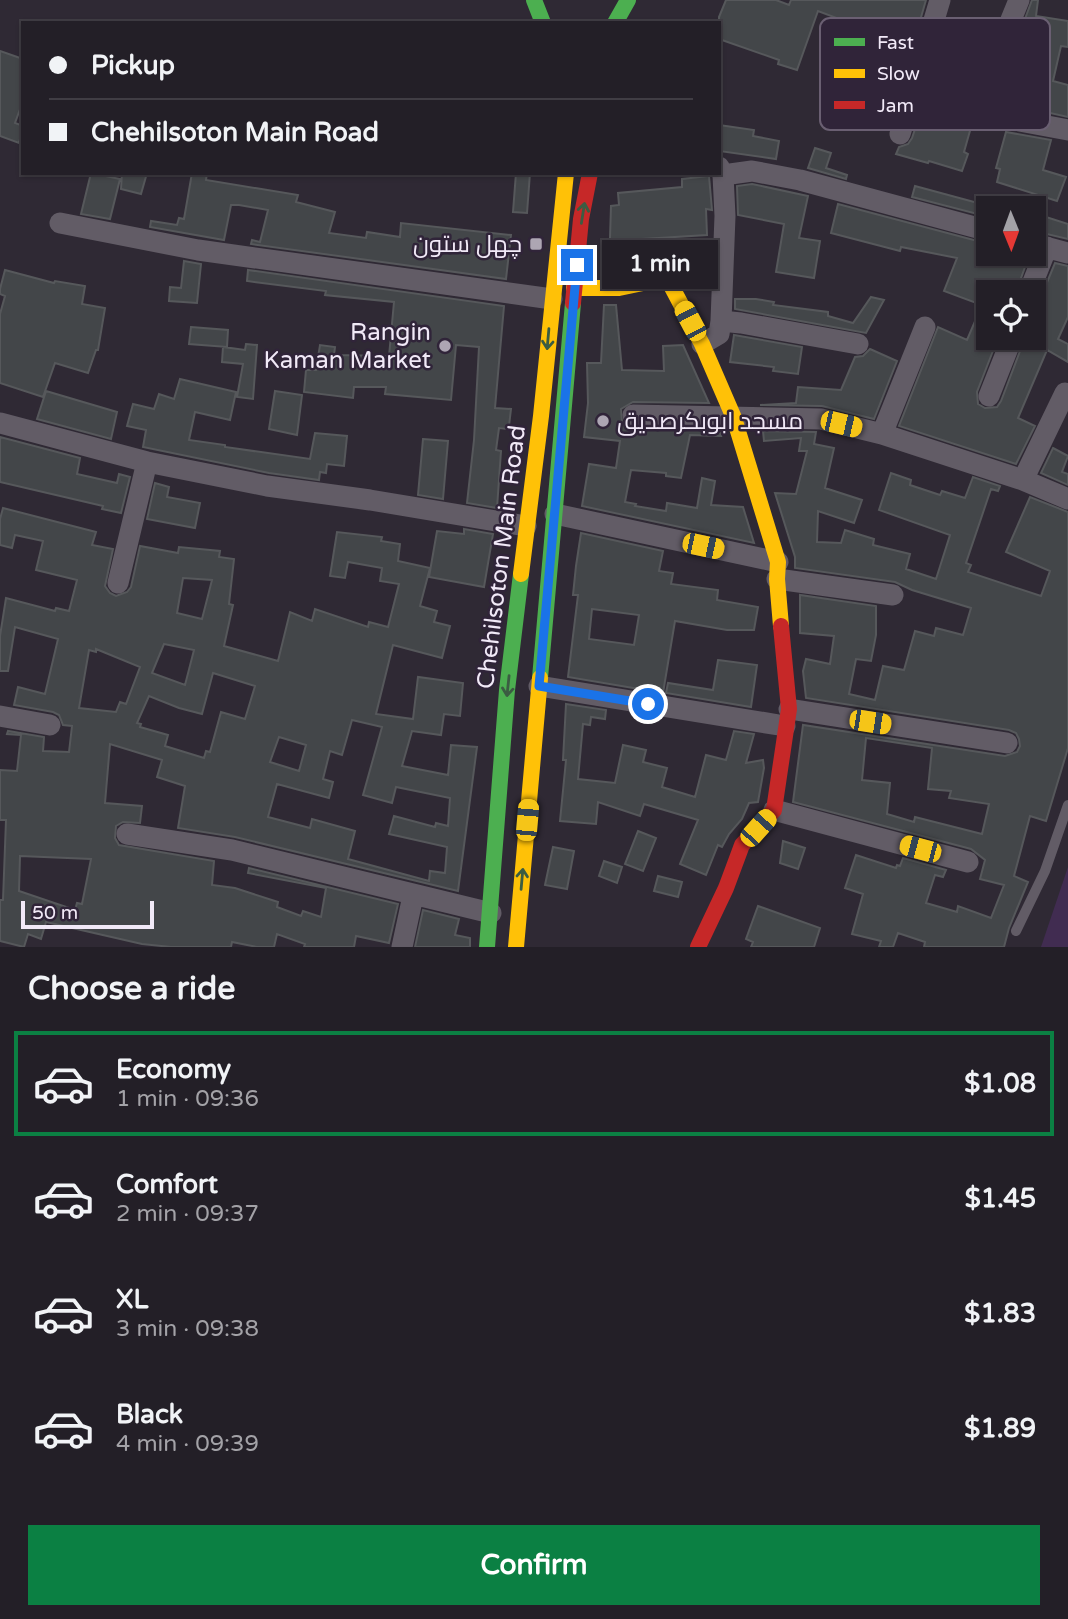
<!DOCTYPE html>
<html lang="en">
<head>
<meta charset="utf-8">
<style>
	:root { --surface:#231f27; --page:#2b272f; --text:#f1f3f6; --muted:#a3a2a7; --line:#403d44; --accent:#0b8043 }
	body { margin:0; font-family:"Varela Round",Cairo,sans-serif; background:var(--page); color:var(--text); height:100vh; display:flex; flex-direction:column; font-size:26px; white-space:nowrap }
	* { box-sizing:border-box; margin:0 }
	p { font-size:23px; color:var(--muted) }
	.icon { flex:none; width:38px; height:38px; fill:none; stroke:currentColor; stroke-width:2; stroke-linecap:round; stroke-linejoin:round }
	.map { position:relative; height:947px; overflow:hidden }
	.drawer { display:flex; flex-direction:column; background:var(--surface); flex:1 }
	.drawer>* { flex:none }
	.guide { position:absolute; left:21px; top:21px; width:700px; height:154px; border-radius:0px; box-shadow:0 2px 5px #0004,0 0 0 2px var(--line); display:grid; align-content:center; height:154px; padding:0 28px; background:var(--surface) }
	.needle { width:46px; rotate:179deg }
	.controls { position:absolute; left:976px; top:196px; display:grid; gap:14px }
	.controls a { display:grid; place-items:center; width:70px; height:70px; border-radius:0px; background:var(--surface); box-shadow:0 2px 5px #0004,0 0 0 2px var(--line); font-size:35px }
	.scale { position:absolute; left:21px; bottom:18px; width:133px; box-sizing:border-box; padding-left:7px; border:4px solid #f1e9f7; border-top:0; font-size:19px; line-height:24px; white-space:nowrap; color:#f1e9f7; -webkit-text-stroke:5px #302439; paint-order:stroke }
	.end { position:absolute; width:32px; height:32px; margin:-16px; border:9px solid #1a73e8; background:#fff; box-shadow:0 0 0 4px #fff }
	.from { border-radius:50% }
	.bubble { position:absolute; height:49px; border-radius:0px; background:var(--surface); box-shadow:0 2px 5px #0004,0 0 0 2px var(--line); font-size:23px; font-weight:700; line-height:49px; text-align:center }
	.car { position:absolute; width:21px; height:42px; margin:-21px -10px; border-radius:9px; box-shadow:0 0 5px 2px #0007; background:linear-gradient(#f5c518 24%,#345 0 40%,#f5c518 0 76%,#345 0 86%,#f5c518 0) }
	.guide b { display:flex; align-items:center; gap:24px; height:66px; font-size:26px }
	.guide b+b { border-top:2px solid var(--line) }
	.guide i { width:18px; height:18px; background:var(--text) }
	ul { padding:0; list-style:none }
	li { display:flex; align-items:center; gap:21px; height:105px; margin:0 14px 10px; padding:0 14px; border:4px solid transparent; border-radius:0px }
	li div { flex:1 }
	li b { display:block; font-size:26px }
	li em { font-style:normal; font-weight:700 }
	li.selected { border-color:var(--accent) }
	li>.icon { width:63px; height:63px; stroke-width:1.5 }
	h2 { padding:0 28px; font-size:32px; line-height:84px }
	.cta { display:flex; gap:14px; margin-top:auto; padding:14px 28px }
	.cta a { flex:1; height:80px; border-radius:0px; background:var(--accent); color:#fff; font-size:28px; font-weight:700; line-height:80px; text-align:center }
	.map>svg:first-child { display:block }
	.green { fill:#412c51 }
	.building { fill:#434649; stroke:#56585b; stroke-width:2; fill-rule:evenodd }
	.lines { fill:none; stroke-linecap:round; stroke-linejoin:round }
	.lane { stroke:#625c66; stroke-width:10 }
	.street { stroke:#625c66; stroke-width:21 }
	.fast { stroke:#4caf50; stroke-width:16 }
	.slow { stroke:#ffc107; stroke-width:16 }
	.jam { stroke:#c62828; stroke-width:16 }
	.oneway { stroke:#3b5c42 }
	.route { stroke:#1a73e8; stroke-width:9 }
	.poi-dot { fill:#ada6b3; stroke:#302439; stroke-width:2.5 }
	.labels { text-anchor:middle; stroke-width:5; stroke-linejoin:round; paint-order:stroke }
	.poi-label { font-size:24px; fill:#f1e9f7; stroke:#302439; text-anchor:end }
	.street-label { font-size:24px; fill:#f1e9f7; stroke:#302439 }
	.key { fill:#302439; stroke:#6a5f72; stroke-width:2 }
	.key-label { font-size:19px; fill:#f1e9f7 }
</style>
</head>
<body>
<div class="map">
<svg width="1068" height="947" viewBox="0 0 1068 947">
	<rect width="100%" height="100%" fill="#2f2934"/>
	<path class="green" d="M 1068,867 L 1068,947 L 1041,947 Z"/>
	<path class="building" d="M 726,0 L 776,0 L 789,5 L 791,0 L 926,0 L 909,59 L 869,47 L 874,32 L 818,11 L 797,70 L 778,64 L 779,60 L 719,39 L 719,17 Z
		M 1032,0 L 1038,0 L 1036,16 L 1068,21 L 1068,47 L 1061,46 L 1053,81 L 1068,85 L 1068,117 L 1010,104 L 1019,35 Z
		M 956,20 L 994,28 L 983,107 L 977,106 L 964,152 L 968,154 L 962,171 L 929,161 L 928,163 L 896,154 L 899,147 L 908,144 L 912,138 L 920,114 L 947,121 L 958,82 L 978,88 L 987,59 L 971,55 L 972,52 L 949,47 Z
		M 0,51 L 23,59 L 23,101 L 15,123 L 23,126 L 19,143 L 0,136 Z
		M 719,125 L 754,130 L 753,136 L 779,141 L 776,159 L 719,151 Z
		M 1006,132 L 1051,140 L 1043,170 L 1066,177 L 1057,201 L 997,182 L 1000,169 L 996,168 Z
		M 815,148 L 831,153 L 826,168 L 847,175 L 846,179 L 808,168 Z
		M 91,173 L 120,179 L 110,219 L 81,214 Z
		M 122,173 L 147,173 L 141,194 L 121,189 Z
		M 192,173 L 207,173 L 206,180 L 298,195 L 296,202 L 335,212 L 329,233 L 366,238 L 367,232 L 400,237 L 401,223 L 511,235 L 506,279 L 251,244 L 252,240 L 260,242 L 268,210 L 239,205 L 231,205 L 224,240 L 150,227 L 151,221 L 177,225 L 179,218 L 184,219 Z
		M 516,173 L 530,173 L 527,213 L 513,212 Z
		M 709,176 L 712,210 L 706,209 L 707,235 L 643,239 L 652,263 L 609,270 L 611,206 L 619,205 L 618,193 L 682,187 L 682,179 Z
		M 752,184 L 808,196 L 799,238 L 820,241 L 814,278 L 776,272 L 784,224 L 738,215 L 737,186 Z
		M 915,186 L 989,206 L 989,217 L 912,197 Z
		M 838,204 L 989,244 L 989,254 L 1025,254 L 1029,256 L 1016,292 L 989,292 L 989,338 L 998,338 L 977,392 L 978,404 L 985,408 L 997,407 L 1001,401 L 1025,338 L 1034,338 L 1034,304 L 1041,297 L 1055,263 L 1068,266 L 1068,317 L 1058,339 L 1068,344 L 1068,362 L 1047,350 L 1018,418 L 1035,426 L 1016,464 L 899,426 L 938,327 L 967,340 L 982,305 L 944,291 L 957,258 L 901,247 L 900,251 L 831,233 Z
		M 1034,216 L 1042,219 L 1043,216 L 1068,224 L 1068,239 L 1034,231 Z
		M 184,261 L 201,264 L 197,303 L 169,301 L 170,287 L 181,288 Z
		M 5,270 L 54,283 L 55,281 L 85,286 L 82,304 L 105,308 L 98,350 L 96,350 L 88,373 L 55,363 L 43,397 L 0,383 L 0,314 L 5,296 L 0,294 L 0,289 Z
		M 248,270 L 504,306 L 495,408 L 511,409 L 509,426 L 507,429 L 499,428 L 496,450 L 501,451 L 497,508 L 467,503 L 474,440 L 479,347 L 456,345 L 451,400 L 385,394 L 386,387 L 354,387 L 353,398 L 304,392 L 306,370 L 316,370 L 320,345 L 335,347 L 334,355 L 389,356 L 394,302 L 325,295 L 326,291 L 247,281 Z
		M 871,297 L 884,300 L 866,333 L 735,309 L 735,299 L 756,299 L 774,302 L 773,305 L 828,312 L 828,316 L 853,323 Z
		M 604,305 L 616,305 L 622,370 L 664,371 L 663,346 L 683,345 L 709,403 L 633,402 L 621,409 L 622,422 L 633,428 L 719,430 L 721,436 L 690,435 L 681,478 L 666,476 L 666,473 L 631,470 L 625,502 L 636,504 L 635,506 L 666,511 L 667,503 L 697,508 L 702,478 L 715,481 L 711,505 L 743,507 L 754,543 L 582,506 L 589,464 L 616,468 L 620,441 L 584,437 L 588,403 L 587,363 L 601,363 Z
		M 191,327 L 228,330 L 227,347 L 189,344 Z
		M 734,335 L 802,347 L 798,374 L 773,371 L 774,367 L 730,362 Z
		M 246,344 L 257,345 L 253,399 L 237,397 L 243,364 L 222,362 L 223,347 L 245,350 Z
		M 870,349 L 897,361 L 874,419 L 822,406 L 760,405 L 796,403 L 798,387 L 841,390 L 855,357 L 863,356 Z
		M 180,379 L 236,392 L 230,420 L 195,412 L 189,440 L 225,445 L 225,447 L 310,459 L 315,433 L 347,436 L 344,466 L 327,464 L 326,473 L 320,472 L 319,480 L 269,473 L 143,447 L 146,430 L 127,426 L 133,404 L 154,409 L 159,394 L 174,399 Z
		M 46,391 L 117,412 L 111,439 L 37,419 Z
		M 275,391 L 302,395 L 297,435 L 269,429 Z
		M 763,431 L 816,432 L 814,444 L 834,448 L 825,488 L 862,500 L 854,523 L 818,511 L 817,542 L 841,543 L 845,530 L 874,539 L 873,545 L 910,554 L 906,569 L 936,579 L 950,535 L 879,510 L 891,473 L 911,480 L 910,485 L 940,495 L 942,491 L 965,498 L 973,477 L 1000,486 L 998,491 L 991,489 L 966,563 L 971,565 L 968,572 L 1041,596 L 1050,571 L 1006,552 L 1030,497 L 1068,512 L 1068,748 L 1046,821 L 1030,816 L 1014,876 L 1028,882 L 1009,928 L 1004,947 L 924,947 L 925,942 L 898,933 L 893,947 L 879,947 L 881,941 L 852,934 L 863,894 L 845,888 L 856,855 L 896,868 L 897,865 L 900,866 L 903,858 L 946,870 L 943,877 L 935,875 L 926,903 L 957,912 L 958,906 L 991,918 L 1004,885 L 980,879 L 985,860 L 971,849 L 793,802 L 803,725 L 1005,756 L 1017,752 L 1020,746 L 1019,739 L 1016,733 L 1009,730 L 806,698 L 803,671 L 806,659 L 830,664 L 834,636 L 800,633 L 800,595 L 876,606 L 876,635 L 871,661 L 856,659 L 849,694 L 875,700 L 883,666 L 904,670 L 915,631 L 934,636 L 936,628 L 963,635 L 971,608 L 912,590 L 895,582 L 795,568 L 795,557 L 775,493 L 796,494 L 807,451 L 799,451 L 801,438 L 764,441 ZM 866,738 L 932,748 L 928,789 L 951,791 L 949,798 L 989,804 L 982,834 L 915,817 L 914,822 L 887,814 L 890,783 L 862,780 Z
		M 0,437 L 80,458 L 77,474 L 117,483 L 119,474 L 130,477 L 121,513 L 102,509 L 103,506 L 0,482 Z
		M 423,439 L 448,441 L 443,499 L 418,495 Z
		M 1053,448 L 1068,456 L 1062,472 L 1068,474 L 1068,485 L 1041,473 Z
		M 155,483 L 169,487 L 167,497 L 200,503 L 195,528 L 147,519 Z
		M 3,508 L 96,532 L 92,545 L 113,549 L 105,586 L 110,593 L 116,596 L 127,592 L 131,587 L 140,546 L 178,553 L 179,547 L 220,551 L 219,557 L 234,559 L 229,604 L 233,605 L 224,646 L 278,661 L 290,612 L 312,621 L 315,609 L 368,627 L 369,622 L 388,627 L 399,584 L 380,581 L 382,568 L 348,562 L 345,578 L 330,576 L 337,532 L 382,537 L 381,541 L 400,544 L 398,561 L 430,568 L 420,606 L 437,611 L 434,622 L 450,626 L 442,658 L 393,645 L 376,714 L 413,719 L 418,677 L 463,683 L 460,716 L 444,714 L 441,735 L 412,731 L 402,766 L 448,775 L 451,745 L 477,747 L 458,891 L 235,837 L 178,828 L 185,786 L 157,777 L 162,760 L 110,744 L 105,803 L 142,806 L 140,823 L 123,822 L 116,826 L 115,838 L 119,845 L 214,861 L 212,885 L 235,888 L 278,902 L 277,907 L 301,916 L 303,911 L 321,917 L 326,888 L 248,873 L 249,868 L 398,904 L 389,943 L 356,936 L 354,947 L 304,947 L 305,944 L 277,934 L 274,947 L 257,947 L 232,942 L 231,947 L 171,947 L 142,944 L 46,922 L 41,939 L 28,934 L 24,947 L 0,941 L 0,900 L 3,900 L 6,820 L 0,820 L 0,770 L 17,771 L 21,735 L 7,734 L 8,731 L 44,737 L 43,751 L 69,752 L 72,726 L 63,725 L 59,715 L 53,712 L 14,705 L 18,687 L 45,694 L 58,639 L 15,627 L 8,671 L 0,671 L 0,636 L 6,598 L 55,611 L 56,608 L 69,611 L 77,580 L 36,570 L 43,541 L 15,535 L 12,548 L 0,545 L 0,519 ZM 183,578 L 212,580 L 202,619 L 177,613 ZM 164,644 L 194,650 L 185,685 L 152,673 ZM 96,649 L 140,667 L 126,704 L 120,702 L 116,712 L 79,708 L 89,650 L 96,652 ZM 213,673 L 255,686 L 245,719 L 221,712 L 210,752 L 206,751 L 204,758 L 165,746 L 168,735 L 140,727 L 141,724 L 137,723 L 149,696 L 179,708 L 202,714 ZM 352,720 L 382,727 L 363,795 L 392,803 L 396,787 L 450,798 L 448,826 L 436,823 L 435,827 L 394,816 L 389,834 L 447,847 L 445,873 L 430,871 L 429,881 L 348,859 L 355,831 L 312,819 L 310,828 L 268,817 L 277,784 L 329,798 L 333,782 L 323,779 L 330,751 L 342,755 ZM 279,737 L 306,745 L 299,771 L 270,762 ZM 20,856 L 91,859 L 82,904 L 77,903 L 75,910 L 19,891 Z
		M 464,529 L 493,534 L 484,587 L 429,577 L 437,531 L 464,534 Z
		M 581,533 L 663,551 L 659,571 L 673,573 L 671,584 L 718,590 L 717,600 L 758,607 L 754,630 L 727,630 L 675,621 L 663,693 L 568,677 L 578,595 L 573,595 L 576,566 ZM 592,609 L 639,615 L 634,645 L 589,639 Z
		M 718,660 L 757,665 L 751,707 L 666,693 L 668,683 L 713,690 Z
		M 566,704 L 606,710 L 605,719 L 591,717 L 590,725 L 583,724 L 578,779 L 615,783 L 623,745 L 646,750 L 643,762 L 667,768 L 662,787 L 695,797 L 706,755 L 726,760 L 734,731 L 754,734 L 746,763 L 763,760 L 764,768 L 758,802 L 749,803 L 742,819 L 729,834 L 722,847 L 718,845 L 706,875 L 680,864 L 698,820 L 644,804 L 640,816 L 598,802 L 596,824 L 560,821 L 566,760 L 563,760 Z
		M 638,831 L 656,838 L 643,871 L 625,864 Z
		M 783,841 L 805,848 L 798,869 L 780,863 Z
		M 553,847 L 574,851 L 567,889 L 545,885 Z
		M 604,861 L 622,867 L 617,883 L 599,876 Z
		M 658,876 L 682,882 L 678,897 L 654,891 Z
		M 758,906 L 820,928 L 814,947 L 751,947 L 753,942 L 746,939 Z
		M 423,910 L 459,919 L 455,935 L 470,938 L 470,947 L 415,947 Z"/>
	<g class="lines">
		<path class="lane" d="M 1016,931 L 1045,871 L 1068,805"/>
		<path class="street" d="M 1019,0 L 1006,32 L 996,111 L 1009,119 L 1068,130
			M 900,134 L 940,0
			M 723,175 L 752,171 L 800,180 L 989,231
			M 60,223 L 198,250 L 552,299
			M 1034,244 L 1068,253
			M 1029,292 L 1047,247
			M 721,321 L 741,323 L 858,344
			M 702,344 L 719,334 L 721,321 L 725,216 L 723,175 L 719,167
			M 989,396 L 1012,338
			M 633,415 L 821,419 L 882,434 L 1023,480 L 1068,499
			M 0,423 L 147,462 L 267,486 L 370,500 L 526,526
			M 882,434 L 925,327
			M 1023,480 L 1065,393
			M 555,514 L 778,562
			M 777,579 L 893,595
			M 118,583 L 147,462
			M 539,686 L 785,726
			M 789,709 L 1007,743
			M 0,716 L 50,725
			M 774,810 L 968,862
			M 127,834 L 232,850 L 491,913
			M 402,947 L 413,896"/>
		<path class="fast" d="M 534,0 L 543,23
			M 615,23 L 628,0
			M 540,678 L 573,303
			M 487,947 L 507,690 L 521,574"/>
		<path class="slow" d="M 574,288 L 619,288 L 667,278 L 702,344 L 734,418 L 778,562 L 777,579 L 781,626
			M 521,574 L 541,416 L 566,173
			M 516,947 L 540,678"/>
		<path class="jam" d="M 573,303 L 581,219 L 590,173
			M 698,947 L 726,888 L 742,845 L 774,810 L 789,709 L 781,626"/>
	</g>
	<defs><path id="oneway-shaft" d="M-6 0H5M1.5-3L5.5 0L1.5 3" fill="none" stroke-width="1.6" stroke-linecap="round" stroke-linejoin="round" transform="scale(1.75)"/></defs>
	<g class="oneway">
		<use href="#oneway-shaft" transform="translate(583 213) rotate(-81)"/>
		<use href="#oneway-shaft" transform="translate(548 339) rotate(95)"/>
		<use href="#oneway-shaft" transform="translate(508 686) rotate(96)"/>
		<use href="#oneway-shaft" transform="translate(522 879) rotate(-85)"/>
	</g>
	<g class="lines">
		<path class="route" d="M 577,265 L 539,686 L 648,704"/>
	</g>
	<g class="poi-dot">
		<rect x="529" y="237" width="14" height="14" rx="3.5"/>
		<circle cx="445" cy="346" r="7"/>
		<circle cx="603" cy="421" r="7"/>
	</g>
	<g class="labels">
		<g class="poi-label">
			<text x="522" y="252">چهل ستون</text>
			<text x="431" y="340">Rangin<tspan x="431" dy="28">Kaman Market</tspan></text>
			<text x="617" y="429" text-anchor="start">مسجد ابوبکرصدیق</text>
		</g>
		<g class="street-label">
			<text transform="translate(501 557) rotate(-83)" y="8">Chehilsoton Main Road</text>
		</g>
	</g>
	<rect x="820" y="18" width="230" height="112" rx="10" class="key"/>
	<rect x="834" y="38" width="31" height="8" fill="#4caf50"/>
	<rect x="834" y="69" width="31" height="9" fill="#ffc107"/>
	<rect x="834" y="101" width="31" height="8" fill="#c62828"/>
	<g class="key-label">
		<text x="877" y="49">Fast</text>
		<text x="877" y="80">Slow</text>
		<text x="877" y="112">Jam</text>
	</g>
</svg>
<div class="controls">
<a><svg class="needle" viewBox="-14 -14 28 28"><path d="M0-13l5 13h-10z" fill="#e53935"/><path d="M0 13l5-13h-10z" fill="#a3a2a7"/></svg></a>
<a><svg class="icon" aria-label="locate" viewBox="0 0 24 24"><circle cx="12" cy="12" r="6"/><path d="M12 2v4M12 18v4M2 12h4M18 12h4"/></svg></a>
</div>
<div class="scale">50 m</div>
<i class="end from" style="left:648px;top:704px"></i>
<i class="end" style="left:577px;top:265px"></i>
<div class="bubble" style="left:602px;top:240px;width:116px">1 min</div>
<i class="car" style="left:690px;top:321px;rotate:332deg"></i>
<i class="car" style="left:841px;top:424px;rotate:103deg"></i>
<i class="car" style="left:703px;top:546px;rotate:102deg"></i>
<i class="car" style="left:870px;top:722px;rotate:99deg"></i>
<i class="car" style="left:527px;top:820px;rotate:5deg"></i>
<i class="car" style="left:758px;top:828px;rotate:42deg"></i>
<i class="car" style="left:920px;top:849px;rotate:285deg"></i>
<div class="guide">
<b><i class="from"></i>Pickup</b>
<b><i></i>Chehilsoton Main Road</b>
</div>
</div>
<section class="drawer">
<h2>Choose a ride</h2>
<ul>
<li class="selected"><svg class="icon" aria-label="car" viewBox="0 0 24 24"><path d="M5 17H2v-5l4-1 3-4h7l3 4 3 1v5h-3M9 17h6M6 11h13"/><circle cx="7" cy="17" r="2"/><circle cx="17" cy="17" r="2"/></svg><div><b>Economy</b><p>1 min · 09:36</p></div><em>$1.08</em></li>
<li><svg class="icon" aria-label="car" viewBox="0 0 24 24"><path d="M5 17H2v-5l4-1 3-4h7l3 4 3 1v5h-3M9 17h6M6 11h13"/><circle cx="7" cy="17" r="2"/><circle cx="17" cy="17" r="2"/></svg><div><b>Comfort</b><p>2 min · 09:37</p></div><em>$1.45</em></li>
<li><svg class="icon" aria-label="car" viewBox="0 0 24 24"><path d="M5 17H2v-5l4-1 3-4h7l3 4 3 1v5h-3M9 17h6M6 11h13"/><circle cx="7" cy="17" r="2"/><circle cx="17" cy="17" r="2"/></svg><div><b>XL</b><p>3 min · 09:38</p></div><em>$1.83</em></li>
<li><svg class="icon" aria-label="car" viewBox="0 0 24 24"><path d="M5 17H2v-5l4-1 3-4h7l3 4 3 1v5h-3M9 17h6M6 11h13"/><circle cx="7" cy="17" r="2"/><circle cx="17" cy="17" r="2"/></svg><div><b>Black</b><p>4 min · 09:39</p></div><em>$1.89</em></li>
</ul>
<div class="cta"><a>Confirm</a></div>
</section>
</body>
</html>
